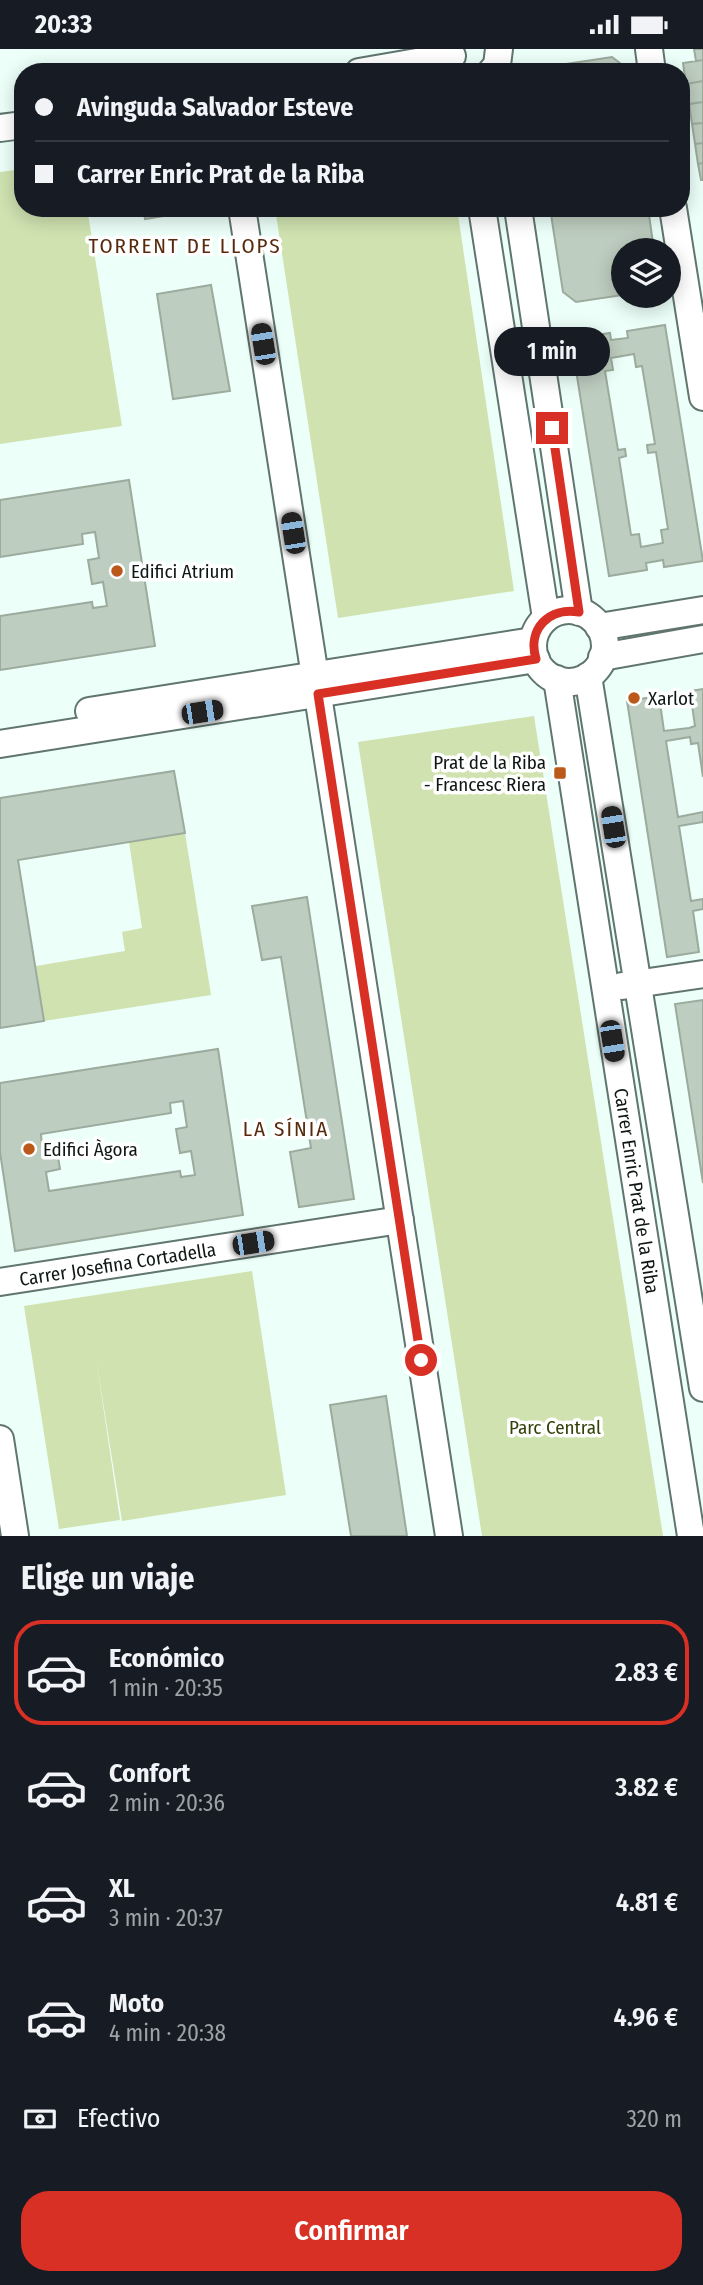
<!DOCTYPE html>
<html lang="es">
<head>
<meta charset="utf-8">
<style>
	:root { --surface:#171b24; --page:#242831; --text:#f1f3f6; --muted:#9ea1a6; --line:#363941; --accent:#d93025 }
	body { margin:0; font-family:"Fira Sans Condensed",sans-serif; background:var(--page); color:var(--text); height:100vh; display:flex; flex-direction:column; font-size:26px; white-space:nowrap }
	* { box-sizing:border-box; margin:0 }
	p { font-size:23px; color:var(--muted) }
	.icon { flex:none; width:38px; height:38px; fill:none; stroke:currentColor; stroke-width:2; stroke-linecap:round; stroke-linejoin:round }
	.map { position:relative; height:1487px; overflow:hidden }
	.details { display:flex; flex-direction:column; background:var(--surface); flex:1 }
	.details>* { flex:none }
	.top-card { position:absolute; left:14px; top:14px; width:676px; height:154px; border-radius:28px; box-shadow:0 4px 18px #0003; display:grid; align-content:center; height:154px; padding:0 21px; background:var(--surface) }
	.buttons { position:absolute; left:611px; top:189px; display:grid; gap:14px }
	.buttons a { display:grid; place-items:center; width:70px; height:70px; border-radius:50%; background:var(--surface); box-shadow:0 4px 18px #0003; font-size:35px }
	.end { position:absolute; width:32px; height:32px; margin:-16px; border:9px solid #d93025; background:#fff; box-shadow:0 0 0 4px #fff }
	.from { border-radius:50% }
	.bubble { position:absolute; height:49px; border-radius:24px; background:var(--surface); box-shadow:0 4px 18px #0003; font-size:23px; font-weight:600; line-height:49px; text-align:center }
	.car { position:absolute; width:21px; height:42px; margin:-21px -10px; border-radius:9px; box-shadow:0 0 5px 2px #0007; background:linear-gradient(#222 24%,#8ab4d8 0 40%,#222 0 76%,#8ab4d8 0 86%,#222 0) }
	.top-card b { display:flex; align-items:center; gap:24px; height:66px; font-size:26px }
	.top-card b+b { border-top:2px solid var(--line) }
	.top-card i { width:18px; height:18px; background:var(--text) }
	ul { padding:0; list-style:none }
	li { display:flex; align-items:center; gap:21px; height:105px; margin:0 14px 10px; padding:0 7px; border:4px solid transparent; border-radius:28px }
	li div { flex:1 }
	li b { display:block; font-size:26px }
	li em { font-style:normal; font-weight:600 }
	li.active { border-color:var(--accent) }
	li>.icon { width:63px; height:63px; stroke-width:1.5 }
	h2 { padding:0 21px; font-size:32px; line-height:84px }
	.pay { display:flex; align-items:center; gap:18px; height:77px; padding:0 21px; font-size:26px }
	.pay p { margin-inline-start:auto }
	.primary-button { display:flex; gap:14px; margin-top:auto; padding:14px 21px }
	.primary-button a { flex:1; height:80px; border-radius:28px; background:var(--accent); color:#fff; font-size:28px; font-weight:600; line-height:80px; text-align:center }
	.status { display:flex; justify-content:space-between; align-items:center; height:49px; padding:0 35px; background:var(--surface); direction:ltr }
	.status svg { height:19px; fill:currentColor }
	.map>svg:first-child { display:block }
	.green { fill:#cfe2b0 }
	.building { fill:#bdcdbf; stroke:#9cab9e; stroke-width:2; fill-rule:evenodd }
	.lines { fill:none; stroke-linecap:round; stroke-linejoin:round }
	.street-casing { stroke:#60756f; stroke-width:30 }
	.street { stroke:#fff; stroke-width:26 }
	.route { stroke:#d93025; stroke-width:9 }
	.poi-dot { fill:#ba591a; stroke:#fff; stroke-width:2.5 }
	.labels { text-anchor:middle; stroke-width:7; stroke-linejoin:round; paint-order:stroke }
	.poi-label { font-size:19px; fill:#0f1715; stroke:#fff; text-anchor:start }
	.street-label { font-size:19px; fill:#0f1715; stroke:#fff }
	.park-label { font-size:19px; fill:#324209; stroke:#fff }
	.neighbourhood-label { font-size:21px; letter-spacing:2px; fill:#58290d; stroke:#fff }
</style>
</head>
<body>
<div class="status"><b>20:33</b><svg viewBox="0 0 49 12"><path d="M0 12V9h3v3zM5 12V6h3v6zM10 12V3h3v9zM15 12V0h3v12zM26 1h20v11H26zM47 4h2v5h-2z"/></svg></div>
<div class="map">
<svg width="703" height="1487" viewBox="0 0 703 1487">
	<rect width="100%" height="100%" fill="#ecfff9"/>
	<path class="green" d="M 23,120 L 23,159 L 87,159 L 122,377 L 0,395 L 0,123 Z
		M 275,159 L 457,159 L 514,542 L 338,569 Z
		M 534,667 L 663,1487 L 482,1487 L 358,693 Z
		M 185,784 L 211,946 L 44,972 L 36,917 L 125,902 L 122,883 L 142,879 L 129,793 Z
		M 252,1222 L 286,1446 L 122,1472 L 96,1309 L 120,1471 L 59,1480 L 24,1257 Z"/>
	<path class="building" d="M 694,0 L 703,0 L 703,11 L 696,12 Z
		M 612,8 L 625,18 L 626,23 L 537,23 L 540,19 Z
		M 703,11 L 703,32 L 686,35 L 683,14 Z
		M 703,32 L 703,53 L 689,55 L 686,35 Z
		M 703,53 L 703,74 L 692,75 L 689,55 Z
		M 703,74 L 703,94 L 695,95 L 692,75 Z
		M 703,94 L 703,114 L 698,115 L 695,95 Z
		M 703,114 L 703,131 L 701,131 L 698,115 Z
		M 143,159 L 200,159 L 200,161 L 145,170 Z
		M 550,159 L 648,159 L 654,201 L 623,201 L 623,246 L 576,253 L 563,243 Z
		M 211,236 L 230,342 L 173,350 L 157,245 Z
		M 665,276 L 703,512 L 664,518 L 663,511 L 646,514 L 647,521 L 609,527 L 571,290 L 610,284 L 611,291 L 628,289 L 627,282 ZM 634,305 L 636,318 L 642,317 L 655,395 L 647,396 L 648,404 L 656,403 L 668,480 L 661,481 L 663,494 L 641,498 L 639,485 L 631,486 L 619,409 L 626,407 L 625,400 L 618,401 L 605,322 L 613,321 L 611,309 Z
		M 129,431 L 155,597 L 0,621 L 0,567 L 92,553 L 93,559 L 107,557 L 103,533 L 92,535 L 88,511 L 99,509 L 95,483 L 82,485 L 83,495 L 0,508 L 0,451 Z
		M 703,640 L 703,728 L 698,694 L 691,695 L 690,688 L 666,692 L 678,768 L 703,763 L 703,773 L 679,777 L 691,852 L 703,850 L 703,860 L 693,862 L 699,903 L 667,908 L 627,652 L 659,647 L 664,682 L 689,679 L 695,677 L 690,642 Z
		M 174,722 L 185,784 L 18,811 L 44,972 L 0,979 L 0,749 Z
		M 307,848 L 354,1150 L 299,1158 L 290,1103 L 311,1099 L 281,908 L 262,911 L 252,857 Z
		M 703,951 L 703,1134 L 675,955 Z
		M 218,1000 L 243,1166 L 15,1202 L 0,1103 L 0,1034 ZM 183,1052 L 187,1078 L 176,1080 L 180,1104 L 191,1102 L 195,1126 L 181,1128 L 180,1122 L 49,1142 L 46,1123 L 60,1120 L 56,1096 L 42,1098 L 41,1085 L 171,1064 L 170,1054 Z
		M 386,1347 L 407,1487 L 351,1487 L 330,1356 Z"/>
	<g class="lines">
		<g class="street-casing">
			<g id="street">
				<path d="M 649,0 L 652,23"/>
				<path d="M 359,23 L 452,7"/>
				<path d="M 491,23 L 497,16 L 499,0"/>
				<path d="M 0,79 L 23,76"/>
				<path d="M 242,159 L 449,1487"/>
				<path d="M 482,159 L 546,569"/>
				<path d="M 518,159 L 579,563"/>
				<path d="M 673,159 L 703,348"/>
				<circle cx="569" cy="597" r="36"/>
				<path d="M 599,578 L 703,561"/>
				<path d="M 602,608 L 703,590"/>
				<path d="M 588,627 L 703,1339"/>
				<path id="s1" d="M 557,630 L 691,1487"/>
				<path d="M 89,662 L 533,592"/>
				<path d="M 0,695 L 536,610"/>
				<path d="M 622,937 L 703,925"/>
				<path id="s2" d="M 0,1233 L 400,1171"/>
				<path d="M 0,1390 L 15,1487"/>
			</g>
		</g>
		<use href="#street" class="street"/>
	</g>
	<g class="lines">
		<path class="route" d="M 421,1311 L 318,645 L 536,610 C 527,580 549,558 579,563 L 552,379"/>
	</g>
	<g class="poi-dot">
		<circle cx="117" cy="522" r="7"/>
		<circle cx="634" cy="649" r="7"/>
		<rect x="553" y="717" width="14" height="14" rx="3.5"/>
		<circle cx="29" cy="1100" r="7"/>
	</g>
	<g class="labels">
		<g class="poi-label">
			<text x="131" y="529">Edifici Atrium</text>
			<text x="648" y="656">Xarlot</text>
			<text x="546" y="720" text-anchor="end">Prat de la Riba<tspan x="546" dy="22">- Francesc Riera</tspan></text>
			<text x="43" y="1107">Edifici Àgora</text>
		</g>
		<g class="street-label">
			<text dy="7" stroke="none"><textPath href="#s1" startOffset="518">Carrer Enric Prat de la Riba</textPath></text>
			<text dy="7" stroke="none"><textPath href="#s2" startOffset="119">Carrer Josefina Cortadella</textPath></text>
		</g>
		<g class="park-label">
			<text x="555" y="1385">Parc Central</text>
		</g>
		<g class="neighbourhood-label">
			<text x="185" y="204">TORRENT DE LLOPS</text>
			<text x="286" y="1087">LA SÍNIA</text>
		</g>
	</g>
</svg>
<div class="buttons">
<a><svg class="icon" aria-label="layers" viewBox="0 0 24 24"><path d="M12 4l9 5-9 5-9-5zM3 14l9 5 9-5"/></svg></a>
</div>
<i class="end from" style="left:421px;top:1311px"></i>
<i class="end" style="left:552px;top:379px"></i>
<div class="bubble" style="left:494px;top:278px;width:116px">1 min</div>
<i class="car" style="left:263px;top:295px;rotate:351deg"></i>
<i class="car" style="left:293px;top:484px;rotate:351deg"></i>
<i class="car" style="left:202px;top:663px;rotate:81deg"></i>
<i class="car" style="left:613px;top:778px;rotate:351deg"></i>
<i class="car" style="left:612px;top:992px;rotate:171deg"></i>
<i class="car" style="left:253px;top:1194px;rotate:81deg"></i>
<div class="top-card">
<b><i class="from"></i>Avinguda Salvador Esteve</b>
<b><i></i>Carrer Enric Prat de la Riba</b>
</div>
</div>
<section class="details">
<h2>Elige un viaje</h2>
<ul>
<li class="active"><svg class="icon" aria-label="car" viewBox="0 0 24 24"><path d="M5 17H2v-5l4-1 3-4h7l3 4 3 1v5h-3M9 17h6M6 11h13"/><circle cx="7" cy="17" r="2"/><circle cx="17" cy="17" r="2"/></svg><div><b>Económico</b><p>1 min · 20:35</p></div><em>2.83 €</em></li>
<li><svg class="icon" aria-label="car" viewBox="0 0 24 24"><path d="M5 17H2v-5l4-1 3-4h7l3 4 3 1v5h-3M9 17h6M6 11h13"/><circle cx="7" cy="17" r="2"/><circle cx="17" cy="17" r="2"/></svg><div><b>Confort</b><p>2 min · 20:36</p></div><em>3.82 €</em></li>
<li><svg class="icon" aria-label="car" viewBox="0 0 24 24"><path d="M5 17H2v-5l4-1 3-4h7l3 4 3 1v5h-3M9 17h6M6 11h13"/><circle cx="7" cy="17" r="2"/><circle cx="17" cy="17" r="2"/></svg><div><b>XL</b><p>3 min · 20:37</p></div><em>4.81 €</em></li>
<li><svg class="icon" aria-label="car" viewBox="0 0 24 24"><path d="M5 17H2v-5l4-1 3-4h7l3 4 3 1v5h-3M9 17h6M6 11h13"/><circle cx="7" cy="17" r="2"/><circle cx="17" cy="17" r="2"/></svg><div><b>Moto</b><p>4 min · 20:38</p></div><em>4.96 €</em></li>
</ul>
<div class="pay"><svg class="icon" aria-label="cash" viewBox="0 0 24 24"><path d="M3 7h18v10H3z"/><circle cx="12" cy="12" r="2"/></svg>Efectivo<p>320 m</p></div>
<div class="primary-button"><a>Confirmar</a></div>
</section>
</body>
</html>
